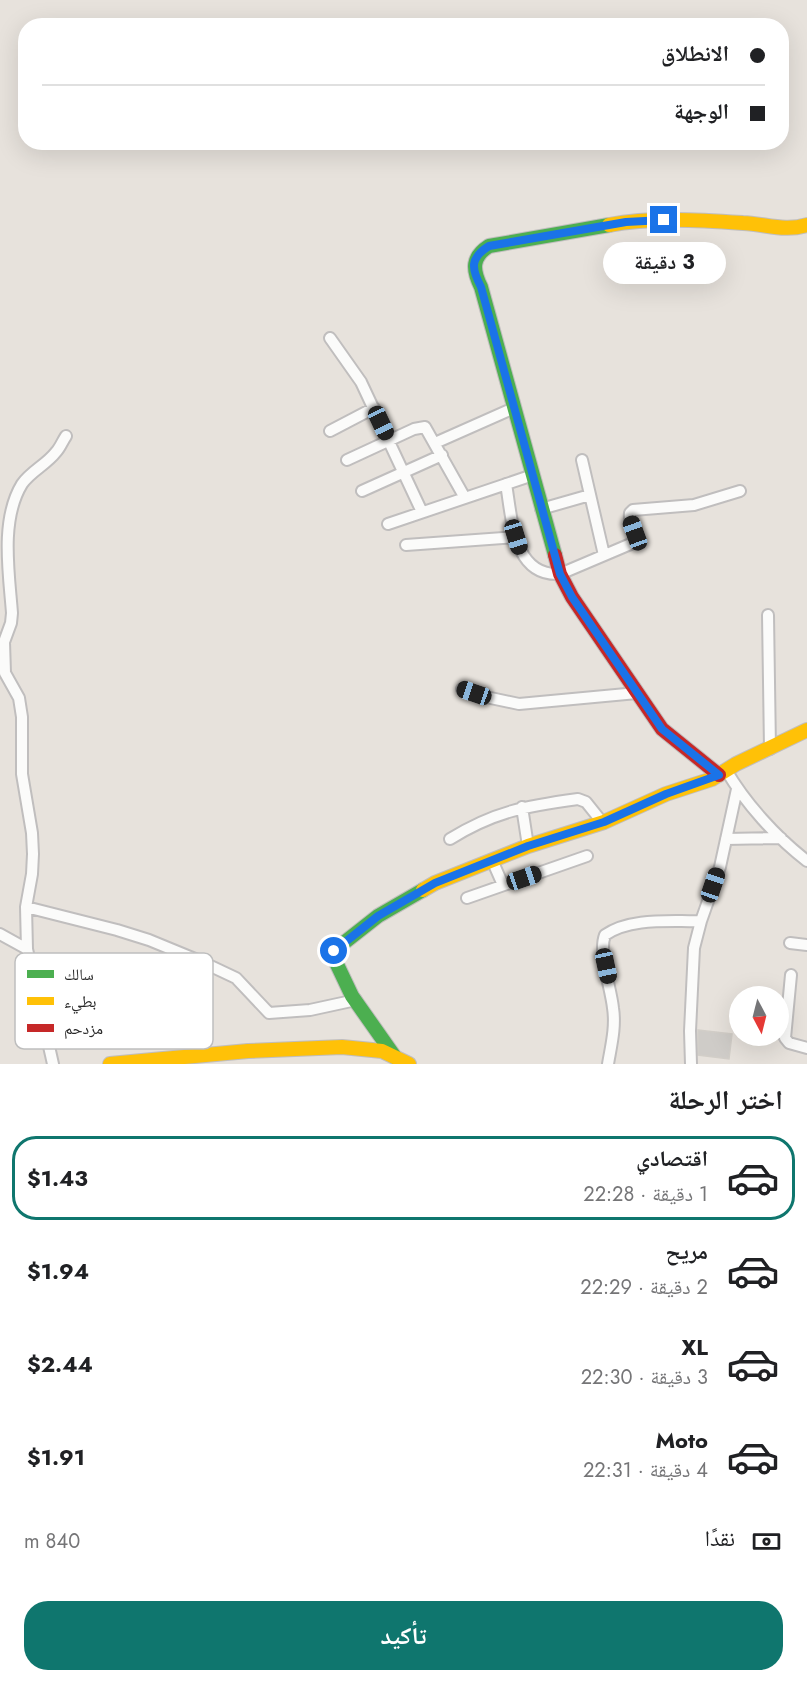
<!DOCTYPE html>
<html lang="ar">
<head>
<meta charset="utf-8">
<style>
	:root { --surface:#fff; --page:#f6f6f6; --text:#202124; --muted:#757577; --line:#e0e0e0; --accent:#0f766e }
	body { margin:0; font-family:Jost,"Noto Naskh Arabic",sans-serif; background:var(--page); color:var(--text); direction:rtl; height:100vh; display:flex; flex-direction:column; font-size:22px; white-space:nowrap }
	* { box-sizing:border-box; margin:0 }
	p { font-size:20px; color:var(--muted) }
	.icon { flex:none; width:33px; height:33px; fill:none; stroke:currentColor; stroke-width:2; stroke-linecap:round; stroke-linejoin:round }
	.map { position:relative; height:1064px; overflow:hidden; direction:ltr }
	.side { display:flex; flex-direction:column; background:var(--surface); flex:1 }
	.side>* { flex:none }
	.banner { position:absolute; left:18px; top:18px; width:771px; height:132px; border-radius:24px; box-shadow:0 6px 24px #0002; direction:rtl; display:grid; align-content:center; height:132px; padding:0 24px; background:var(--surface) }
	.needle { width:39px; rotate:173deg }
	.tools { position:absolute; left:729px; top:986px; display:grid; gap:12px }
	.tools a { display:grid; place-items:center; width:60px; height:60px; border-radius:50%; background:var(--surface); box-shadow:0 6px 24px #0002; font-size:30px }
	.end { position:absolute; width:27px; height:27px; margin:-14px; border:8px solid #1a73e8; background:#fff; box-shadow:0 0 0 3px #fff }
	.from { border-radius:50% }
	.bubble { position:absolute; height:42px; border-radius:21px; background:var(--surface); box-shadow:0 6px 24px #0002; font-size:20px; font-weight:700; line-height:42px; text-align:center; direction:rtl }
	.car { position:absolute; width:18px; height:36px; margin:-18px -9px; border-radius:8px; box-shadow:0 0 4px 2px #0007; background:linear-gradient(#222 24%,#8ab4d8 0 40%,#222 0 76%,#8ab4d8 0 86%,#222 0) }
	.banner b { display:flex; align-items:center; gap:21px; height:57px; font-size:22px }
	.banner b+b { border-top:2px solid var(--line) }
	.banner i { width:15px; height:15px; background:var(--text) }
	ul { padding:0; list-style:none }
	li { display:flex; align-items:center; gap:18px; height:84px; margin:0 12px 9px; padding:0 12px; border:3px solid transparent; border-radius:24px }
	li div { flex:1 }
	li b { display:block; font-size:22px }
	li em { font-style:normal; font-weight:700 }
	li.active { border-color:var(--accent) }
	li>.icon { width:54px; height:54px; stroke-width:1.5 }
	h2 { padding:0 24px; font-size:27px; line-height:72px }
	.pay { display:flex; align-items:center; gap:15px; height:66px; padding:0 24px; font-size:22px }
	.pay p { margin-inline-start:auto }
	.primary-button { display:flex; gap:12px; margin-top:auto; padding:12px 24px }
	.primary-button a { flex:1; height:69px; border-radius:24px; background:var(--accent); color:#fff; font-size:24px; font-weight:700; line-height:69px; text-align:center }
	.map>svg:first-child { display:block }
	.building { fill:#cfccc8; stroke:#d2cec8; stroke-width:1.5 }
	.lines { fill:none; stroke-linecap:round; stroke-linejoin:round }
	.street-casing { stroke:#c0bebe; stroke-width:14 }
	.fast-casing { stroke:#c0bebe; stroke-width:16 }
	.slow-casing { stroke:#c0bebe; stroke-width:16 }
	.jam-casing { stroke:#c0bebe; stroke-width:16 }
	.street { stroke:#fbfbfa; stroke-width:10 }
	.fast { stroke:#4caf50; stroke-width:14 }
	.slow { stroke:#ffc107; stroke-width:14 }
	.jam { stroke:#c62828; stroke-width:14 }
	.route { stroke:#1a73e8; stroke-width:8 }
	.key { fill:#fff; stroke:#bebebe; stroke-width:1.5 }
	.key-label { font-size:16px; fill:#272727 }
</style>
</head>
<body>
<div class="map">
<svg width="807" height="1064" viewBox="0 0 807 1064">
	<rect width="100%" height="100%" fill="#e7e2dc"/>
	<path class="building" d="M 698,1030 L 732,1034 L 729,1059 L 698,1055 Z"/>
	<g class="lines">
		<g class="street-casing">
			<path id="street" d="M 330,338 L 361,382 L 422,512
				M 330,431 L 374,408
				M 435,443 L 514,408
				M 347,460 L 414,429 L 425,427 L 465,498
				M 582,460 L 604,555
				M 506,484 C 512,518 513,577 560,574 L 633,543 C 638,533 628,524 630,513 L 633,510 L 694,505 L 740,491
				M 362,491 L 442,455
				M 541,509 L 590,495
				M 388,524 L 533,475
				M 406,545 L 516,537
				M 768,615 L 770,749
				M 462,689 L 486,697 L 519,704 L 637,693
				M 726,770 C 746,804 776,837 807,861
				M 522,807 L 528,846
				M 450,839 C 495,811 527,806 578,799 L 586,802 L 602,822
				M 726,839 L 781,838
				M 492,860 L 503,885
				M 467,898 L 587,856
				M 26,907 L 117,930 L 149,940 L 200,961 L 236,978 L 269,1013 L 310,1010 L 356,1000
				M 0,934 L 27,949 L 53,1064
				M 790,943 L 807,945
				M 27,949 L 26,907 L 32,874 L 33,854 L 32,833 L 22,774 L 22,717 L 19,698 L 5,673 L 4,642 L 11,623 L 12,613 C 9,573 0,520 22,484 C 31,471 46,465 56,452 C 60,448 62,442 66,436
				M 791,975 L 785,1038 L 789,1043 L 807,1048
				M 608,1064 C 611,1046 616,1027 613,1008 C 611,988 598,953 605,935 C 631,917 671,922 701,921
				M 691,1064 L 690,1031 L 694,948 L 701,921 L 720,867 L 737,789"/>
		</g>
		<g class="fast-casing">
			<path id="fast" d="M 555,555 L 481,287 C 472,269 472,257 489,246 L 609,225
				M 395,1057 L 352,996 L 333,956 L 336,949 L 378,916 L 423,890"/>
		</g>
		<g class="slow-casing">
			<path id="slow" d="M 609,225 C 652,217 699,220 743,223 C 766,224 785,232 807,225
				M 423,890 L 435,883 L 528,846 L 604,822 L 666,794 L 712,779 L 736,764 L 807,730
				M 110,1064 L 248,1051 L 342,1047 L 382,1051 L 409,1064"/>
		</g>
		<g class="jam-casing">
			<path id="jam" d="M 555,555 L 560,574 L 572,597 L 662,729 L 719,775"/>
		</g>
		<use href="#street" class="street"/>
		<use href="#fast" class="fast"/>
		<use href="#slow" class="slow"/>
		<use href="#jam" class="jam"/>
	</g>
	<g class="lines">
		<path class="route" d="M 334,951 L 378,916 L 435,883 L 528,846 L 604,822 L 666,794 L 719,775 L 662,729 L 572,597 L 560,574 L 481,287 C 471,268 470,258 489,246 L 626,222 L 664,220"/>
	</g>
	<rect x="15" y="953" width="198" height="96" rx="9" class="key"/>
	<rect x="27" y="970" width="27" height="8" fill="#4caf50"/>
	<rect x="27" y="997" width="27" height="8" fill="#ffc107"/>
	<rect x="27" y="1024" width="27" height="8" fill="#c62828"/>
	<g class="key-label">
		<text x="64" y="980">سالك</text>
		<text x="64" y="1007">بطيء</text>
		<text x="64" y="1034">مزدحم</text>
	</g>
</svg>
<div class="tools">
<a><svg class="needle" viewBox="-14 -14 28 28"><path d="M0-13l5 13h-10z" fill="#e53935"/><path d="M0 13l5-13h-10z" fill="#757577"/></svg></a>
</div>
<i class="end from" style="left:334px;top:951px"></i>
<i class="end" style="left:664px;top:220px"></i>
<div class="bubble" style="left:603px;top:242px;width:123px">3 دقيقة</div>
<i class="car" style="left:381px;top:423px;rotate:155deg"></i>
<i class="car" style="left:635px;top:533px;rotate:340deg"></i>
<i class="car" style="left:516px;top:537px;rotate:163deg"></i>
<i class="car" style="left:474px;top:693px;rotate:289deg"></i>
<i class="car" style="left:524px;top:878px;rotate:71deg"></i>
<i class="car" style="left:713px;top:885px;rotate:19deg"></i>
<i class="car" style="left:606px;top:966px;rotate:168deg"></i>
<div class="banner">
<b><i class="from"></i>الانطلاق</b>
<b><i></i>الوجهة</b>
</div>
</div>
<section class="side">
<h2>اختر الرحلة</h2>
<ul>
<li class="active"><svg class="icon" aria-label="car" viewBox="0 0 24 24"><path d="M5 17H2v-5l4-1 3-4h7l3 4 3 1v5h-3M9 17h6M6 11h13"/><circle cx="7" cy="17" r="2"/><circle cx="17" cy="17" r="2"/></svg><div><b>اقتصادي</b><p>1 دقيقة · 22:28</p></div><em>$1.43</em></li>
<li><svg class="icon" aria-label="car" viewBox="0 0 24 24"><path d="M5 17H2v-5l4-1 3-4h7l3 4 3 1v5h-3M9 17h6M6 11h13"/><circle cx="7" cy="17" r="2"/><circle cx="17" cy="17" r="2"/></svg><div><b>مريح</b><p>2 دقيقة · 22:29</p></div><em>$1.94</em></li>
<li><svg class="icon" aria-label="car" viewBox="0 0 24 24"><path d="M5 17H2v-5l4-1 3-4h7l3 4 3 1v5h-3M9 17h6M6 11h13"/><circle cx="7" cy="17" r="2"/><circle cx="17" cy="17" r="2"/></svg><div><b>XL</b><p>3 دقيقة · 22:30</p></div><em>$2.44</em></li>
<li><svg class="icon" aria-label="car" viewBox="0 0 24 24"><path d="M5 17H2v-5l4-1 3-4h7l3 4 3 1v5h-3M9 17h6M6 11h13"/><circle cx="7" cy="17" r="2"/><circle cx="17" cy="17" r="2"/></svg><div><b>Moto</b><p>4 دقيقة · 22:31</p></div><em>$1.91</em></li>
</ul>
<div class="pay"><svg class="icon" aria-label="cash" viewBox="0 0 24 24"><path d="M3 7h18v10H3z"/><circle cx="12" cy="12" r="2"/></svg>نقدًا<p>840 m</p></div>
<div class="primary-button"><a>تأكيد</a></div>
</section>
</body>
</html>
